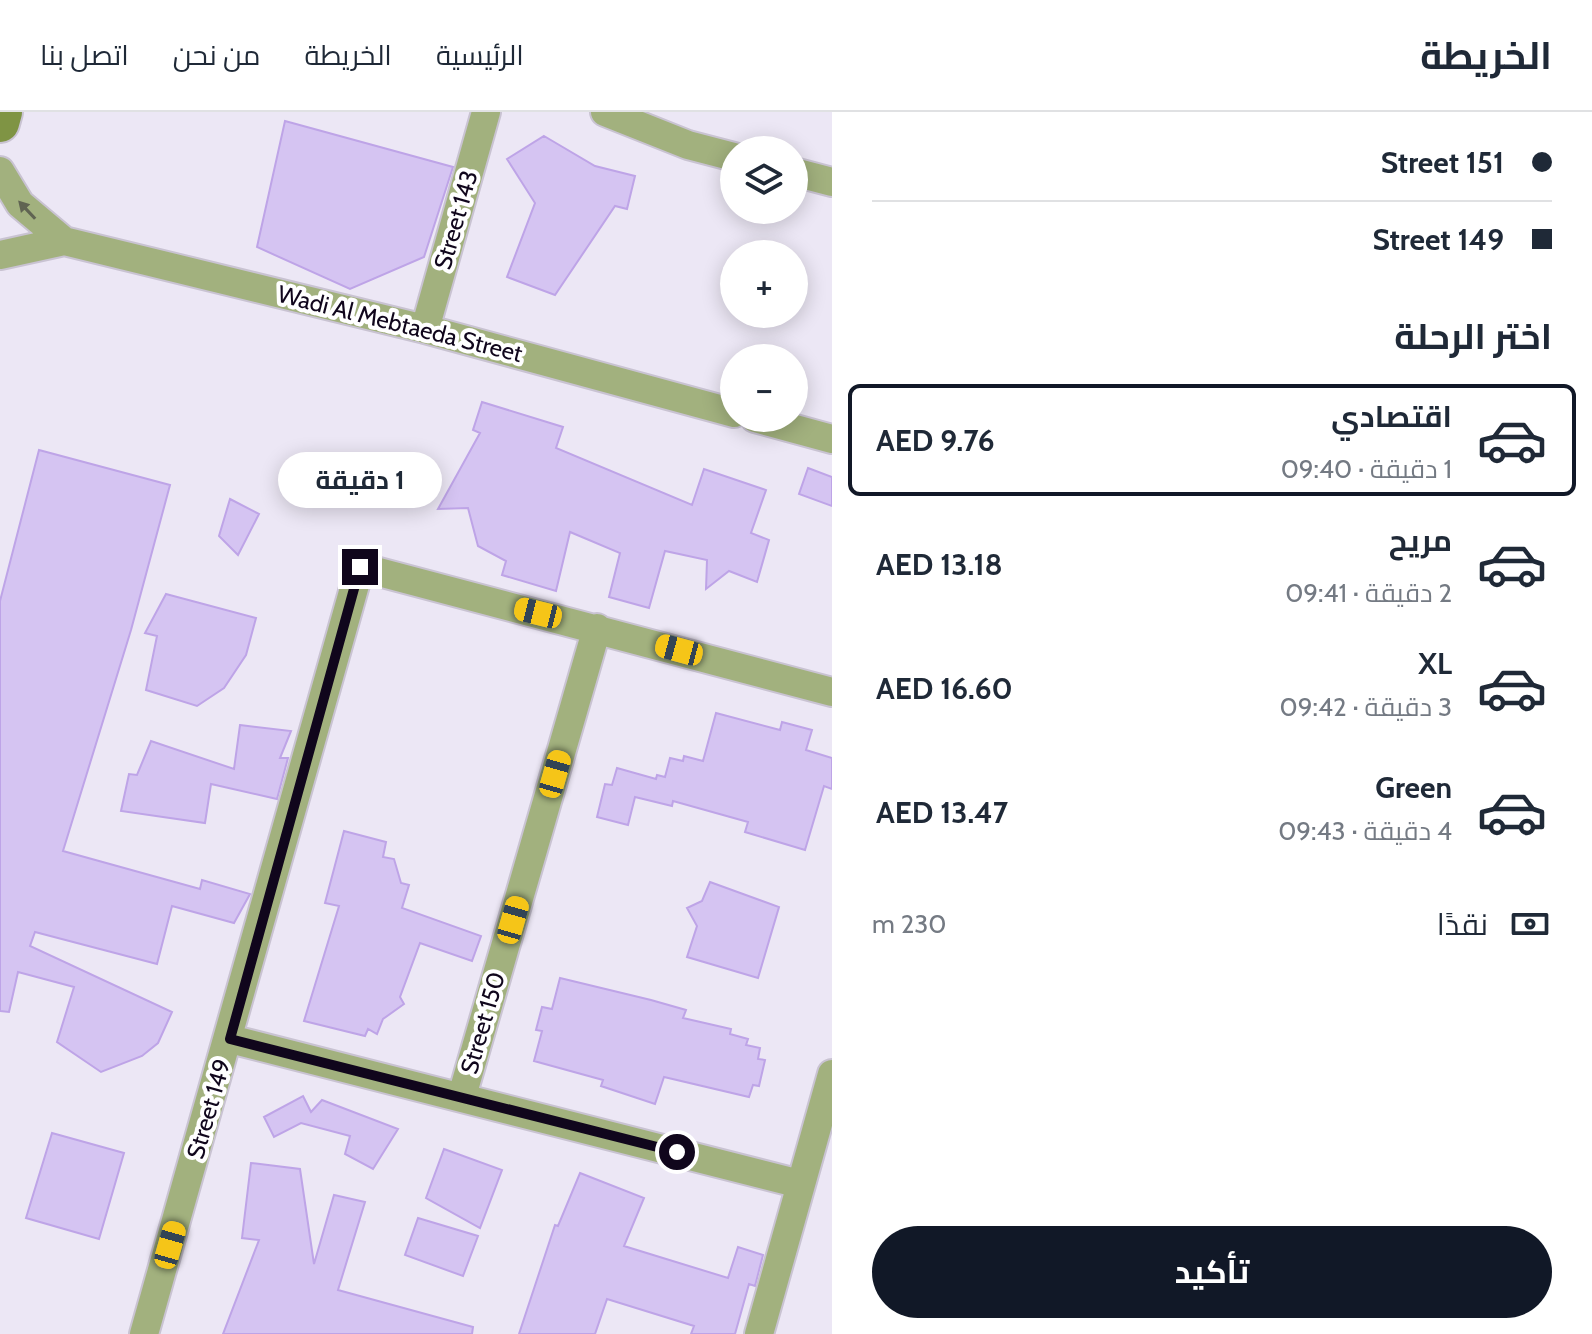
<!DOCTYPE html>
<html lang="ar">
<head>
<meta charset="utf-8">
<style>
	:root { --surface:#fff; --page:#f6f6f7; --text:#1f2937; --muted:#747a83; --line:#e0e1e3; --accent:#111827 }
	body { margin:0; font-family:Cabin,Cairo,sans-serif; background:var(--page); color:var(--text); direction:rtl; height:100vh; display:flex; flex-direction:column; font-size:30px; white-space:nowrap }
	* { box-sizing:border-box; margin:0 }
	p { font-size:26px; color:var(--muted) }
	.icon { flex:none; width:44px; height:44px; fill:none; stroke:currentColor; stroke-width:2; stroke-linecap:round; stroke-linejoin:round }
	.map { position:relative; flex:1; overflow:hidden; direction:ltr }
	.panel { display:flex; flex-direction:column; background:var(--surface); width:760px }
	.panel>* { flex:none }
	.guide { display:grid; align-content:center; height:176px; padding:0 40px; background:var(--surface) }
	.tools { position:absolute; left:720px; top:24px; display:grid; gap:16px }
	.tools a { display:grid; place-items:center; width:88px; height:88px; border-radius:50%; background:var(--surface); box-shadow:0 4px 20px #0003; font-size:40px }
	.end { position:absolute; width:36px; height:36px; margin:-18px; border:10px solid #10061c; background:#fff; box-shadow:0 0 0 4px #fff }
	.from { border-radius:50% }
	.bubble { position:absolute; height:56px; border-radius:28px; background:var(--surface); box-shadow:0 4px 20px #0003; font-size:26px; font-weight:700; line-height:56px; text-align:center; direction:rtl }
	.car { position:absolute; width:24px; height:48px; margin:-24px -12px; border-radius:10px; box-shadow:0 0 6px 2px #0007; background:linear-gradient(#f5c518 24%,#345 0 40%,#f5c518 0 76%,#345 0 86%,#f5c518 0) }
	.guide b { display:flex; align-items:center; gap:28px; height:76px; font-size:30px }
	.guide b+b { border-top:2px solid var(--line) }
	.guide i { width:20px; height:20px; background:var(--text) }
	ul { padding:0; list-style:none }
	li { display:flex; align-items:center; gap:24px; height:112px; margin:0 16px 12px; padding:0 24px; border:4px solid transparent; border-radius:12px }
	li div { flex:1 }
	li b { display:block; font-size:30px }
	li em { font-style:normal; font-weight:700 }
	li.selected { border-color:var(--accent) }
	li>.icon { width:72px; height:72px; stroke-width:1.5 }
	h2 { padding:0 40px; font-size:36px; line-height:96px }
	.pay { display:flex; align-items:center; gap:20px; height:88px; padding:0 40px; font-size:30px }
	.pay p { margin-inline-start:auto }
	.button { display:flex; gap:16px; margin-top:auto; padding:16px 40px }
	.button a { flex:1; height:92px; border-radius:48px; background:var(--accent); color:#fff; font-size:32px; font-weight:700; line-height:92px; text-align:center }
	header { display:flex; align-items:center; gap:48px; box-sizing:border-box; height:112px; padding:0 40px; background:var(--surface); border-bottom:2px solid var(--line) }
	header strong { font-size:38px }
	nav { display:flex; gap:44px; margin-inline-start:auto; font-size:28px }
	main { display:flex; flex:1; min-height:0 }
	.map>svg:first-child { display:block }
	.building { fill:#d5c4f2; stroke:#bea4e7; stroke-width:2 }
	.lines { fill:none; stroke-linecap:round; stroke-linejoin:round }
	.street-casing { stroke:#c9c3d2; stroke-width:32 }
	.secondary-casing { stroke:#c9c3d2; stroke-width:42 }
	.street { stroke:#a2b17e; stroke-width:28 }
	.secondary { stroke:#7f9444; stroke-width:38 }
	.oneway { fill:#606452 }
	.route { stroke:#10061c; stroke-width:10 }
	.labels { text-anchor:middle; stroke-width:8; stroke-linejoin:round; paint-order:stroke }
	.street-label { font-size:24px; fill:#10061c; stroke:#fff }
</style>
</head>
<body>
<header>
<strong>الخريطة</strong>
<nav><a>الرئيسية</a><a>الخريطة</a><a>من نحن</a><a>اتصل بنا</a></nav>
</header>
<main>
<section class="panel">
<div class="guide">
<b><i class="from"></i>Street 151</b>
<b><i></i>Street 149</b>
</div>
<h2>اختر الرحلة</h2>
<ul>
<li class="selected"><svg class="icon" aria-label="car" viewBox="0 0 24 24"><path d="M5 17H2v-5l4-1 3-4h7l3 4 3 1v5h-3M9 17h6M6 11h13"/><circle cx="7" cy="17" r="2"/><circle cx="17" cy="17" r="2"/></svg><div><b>اقتصادي</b><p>1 دقيقة · 09:40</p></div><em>AED 9.76</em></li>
<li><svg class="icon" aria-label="car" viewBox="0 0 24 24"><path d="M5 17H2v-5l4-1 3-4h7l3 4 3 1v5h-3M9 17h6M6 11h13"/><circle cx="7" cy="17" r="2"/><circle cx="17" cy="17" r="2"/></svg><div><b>مريح</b><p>2 دقيقة · 09:41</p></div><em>AED 13.18</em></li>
<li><svg class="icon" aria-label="car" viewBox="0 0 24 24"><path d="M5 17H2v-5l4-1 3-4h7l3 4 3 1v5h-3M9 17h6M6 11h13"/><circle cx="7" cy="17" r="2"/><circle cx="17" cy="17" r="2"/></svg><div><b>XL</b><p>3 دقيقة · 09:42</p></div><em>AED 16.60</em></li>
<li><svg class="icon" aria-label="car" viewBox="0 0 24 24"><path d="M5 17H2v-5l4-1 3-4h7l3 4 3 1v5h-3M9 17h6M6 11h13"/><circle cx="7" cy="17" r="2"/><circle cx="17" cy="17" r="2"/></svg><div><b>Green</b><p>4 دقيقة · 09:43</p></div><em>AED 13.47</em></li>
</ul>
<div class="pay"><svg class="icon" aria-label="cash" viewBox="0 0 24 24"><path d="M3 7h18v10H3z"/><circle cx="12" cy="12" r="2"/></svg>نقدًا<p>230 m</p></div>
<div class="button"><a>تأكيد</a></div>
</section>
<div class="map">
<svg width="832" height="1222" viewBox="0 0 832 1222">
	<rect width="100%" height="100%" fill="#ece7f5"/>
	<path class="building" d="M 285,9 L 453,55 L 424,145 L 350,177 L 257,135 Z
		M 544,24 L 595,54 L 635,64 L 627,97 L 615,94 L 555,183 L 507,165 L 535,91 L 507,47 Z
		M 482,290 L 563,315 L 556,336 L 692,393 L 704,357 L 766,378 L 751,421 L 769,428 L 757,470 L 729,459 L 706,477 L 707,448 L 665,439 L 649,496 L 609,485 L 620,441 L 570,420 L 556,479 L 502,463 L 506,449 L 478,434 L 468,396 L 438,397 L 480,321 L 473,318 Z
		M 39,338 L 170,373 L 131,518 L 63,739 L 200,777 L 202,768 L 250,782 L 234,811 L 172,794 L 157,852 L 35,820 L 30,834 L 172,900 L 158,931 L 142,944 L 101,960 L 57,930 L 74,875 L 18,860 L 9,900 L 0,899 L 0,489 Z
		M 808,356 L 832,365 L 832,394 L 799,382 Z
		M 230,387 L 259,402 L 238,443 L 219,424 Z
		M 166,482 L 256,506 L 246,543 L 224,576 L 197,594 L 146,578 L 157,524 L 145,521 Z
		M 716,601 L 780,618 L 782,610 L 812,618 L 806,638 L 832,646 L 832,677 L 824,674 L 805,738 L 745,720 L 748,710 L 673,689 L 672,694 L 635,685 L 628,713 L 597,705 L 605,672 L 612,673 L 617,656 L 656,667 L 657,663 L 665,665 L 670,646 L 683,649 L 684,644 L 703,649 Z
		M 240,613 L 291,619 L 280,646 L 288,646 L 277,687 L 211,672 L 205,711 L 121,699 L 129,662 L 137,663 L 151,629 L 234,657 Z
		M 344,719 L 386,730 L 383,745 L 394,747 L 401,771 L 409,773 L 402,796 L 481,824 L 472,849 L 420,831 L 400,885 L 404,892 L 383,907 L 377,922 L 368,917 L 365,924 L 304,909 L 339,794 L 325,791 Z
		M 710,770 L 779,795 L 758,866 L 687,845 L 697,814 L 687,796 L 702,789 Z
		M 560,866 L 651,888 L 686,898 L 683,906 L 731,917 L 730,922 L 748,927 L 746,933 L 760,936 L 758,947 L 765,948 L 759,974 L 753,973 L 749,985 L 664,965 L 655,992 L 601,974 L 603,968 L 534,949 L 542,919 L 536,918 L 542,895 L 552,897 Z
		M 303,984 L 311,1000 L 322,988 L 398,1017 L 373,1057 L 345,1042 L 350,1024 L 301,1011 L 274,1025 L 264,1005 Z
		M 52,1021 L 124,1041 L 99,1127 L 26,1106 Z
		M 444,1037 L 502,1058 L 480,1116 L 426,1086 Z
		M 251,1051 L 300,1057 L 314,1152 L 334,1083 L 365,1090 L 338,1178 L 473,1215 L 472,1222 L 223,1222 L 259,1128 L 242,1126 Z
		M 580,1061 L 644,1086 L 624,1134 L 728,1166 L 738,1135 L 763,1143 L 755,1174 L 749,1172 L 735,1222 L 691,1222 L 694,1214 L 607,1187 L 595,1222 L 519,1222 L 555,1113 L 558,1114 Z
		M 418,1106 L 478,1124 L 463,1164 L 405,1143 Z"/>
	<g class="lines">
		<g class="street-casing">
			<path id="street" d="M 605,0 L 688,33 L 734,45
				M 0,59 L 20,92 L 64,129
				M 794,60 L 832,70
				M 0,143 L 64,129 L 425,217 L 734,301
				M 425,217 L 486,0
				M 755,306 L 832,327
				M 230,927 L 800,1072
				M 462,984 L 597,516
				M 144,1222 L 360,455 L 832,580
				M 759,1222 L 832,962"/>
		</g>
		<g class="secondary-casing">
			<path id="secondary" d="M 0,11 L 3,0"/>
		</g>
		<use href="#street" class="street"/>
		<use href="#secondary" class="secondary"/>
	</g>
	<defs><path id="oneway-solid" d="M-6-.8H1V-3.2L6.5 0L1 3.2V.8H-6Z" transform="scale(2)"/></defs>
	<use class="oneway" href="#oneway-solid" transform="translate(27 98) rotate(-133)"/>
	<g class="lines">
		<path class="route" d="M 360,455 L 230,927 L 677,1040"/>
	</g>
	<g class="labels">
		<g class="street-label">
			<text transform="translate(456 108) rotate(-74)" y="8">Street 143</text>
			<text transform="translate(400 212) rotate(14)" y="8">Wadi Al Mebtaeda Street</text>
			<text transform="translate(483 911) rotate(-74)" y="8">Street 150</text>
			<text transform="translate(209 997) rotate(-74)" y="8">Street 149</text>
		</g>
	</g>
</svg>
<div class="tools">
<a><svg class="icon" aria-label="layers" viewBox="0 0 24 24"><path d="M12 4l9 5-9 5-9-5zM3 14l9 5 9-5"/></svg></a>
<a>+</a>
<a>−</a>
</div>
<i class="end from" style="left:677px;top:1040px"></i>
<i class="end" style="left:360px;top:455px"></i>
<div class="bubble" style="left:278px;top:340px;width:164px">1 دقيقة</div>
<i class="car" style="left:538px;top:501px;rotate:284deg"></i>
<i class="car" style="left:679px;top:538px;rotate:285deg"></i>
<i class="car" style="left:555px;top:662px;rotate:16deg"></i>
<i class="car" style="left:513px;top:808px;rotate:16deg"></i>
<i class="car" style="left:170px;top:1133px;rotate:16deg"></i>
</div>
</main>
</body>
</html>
